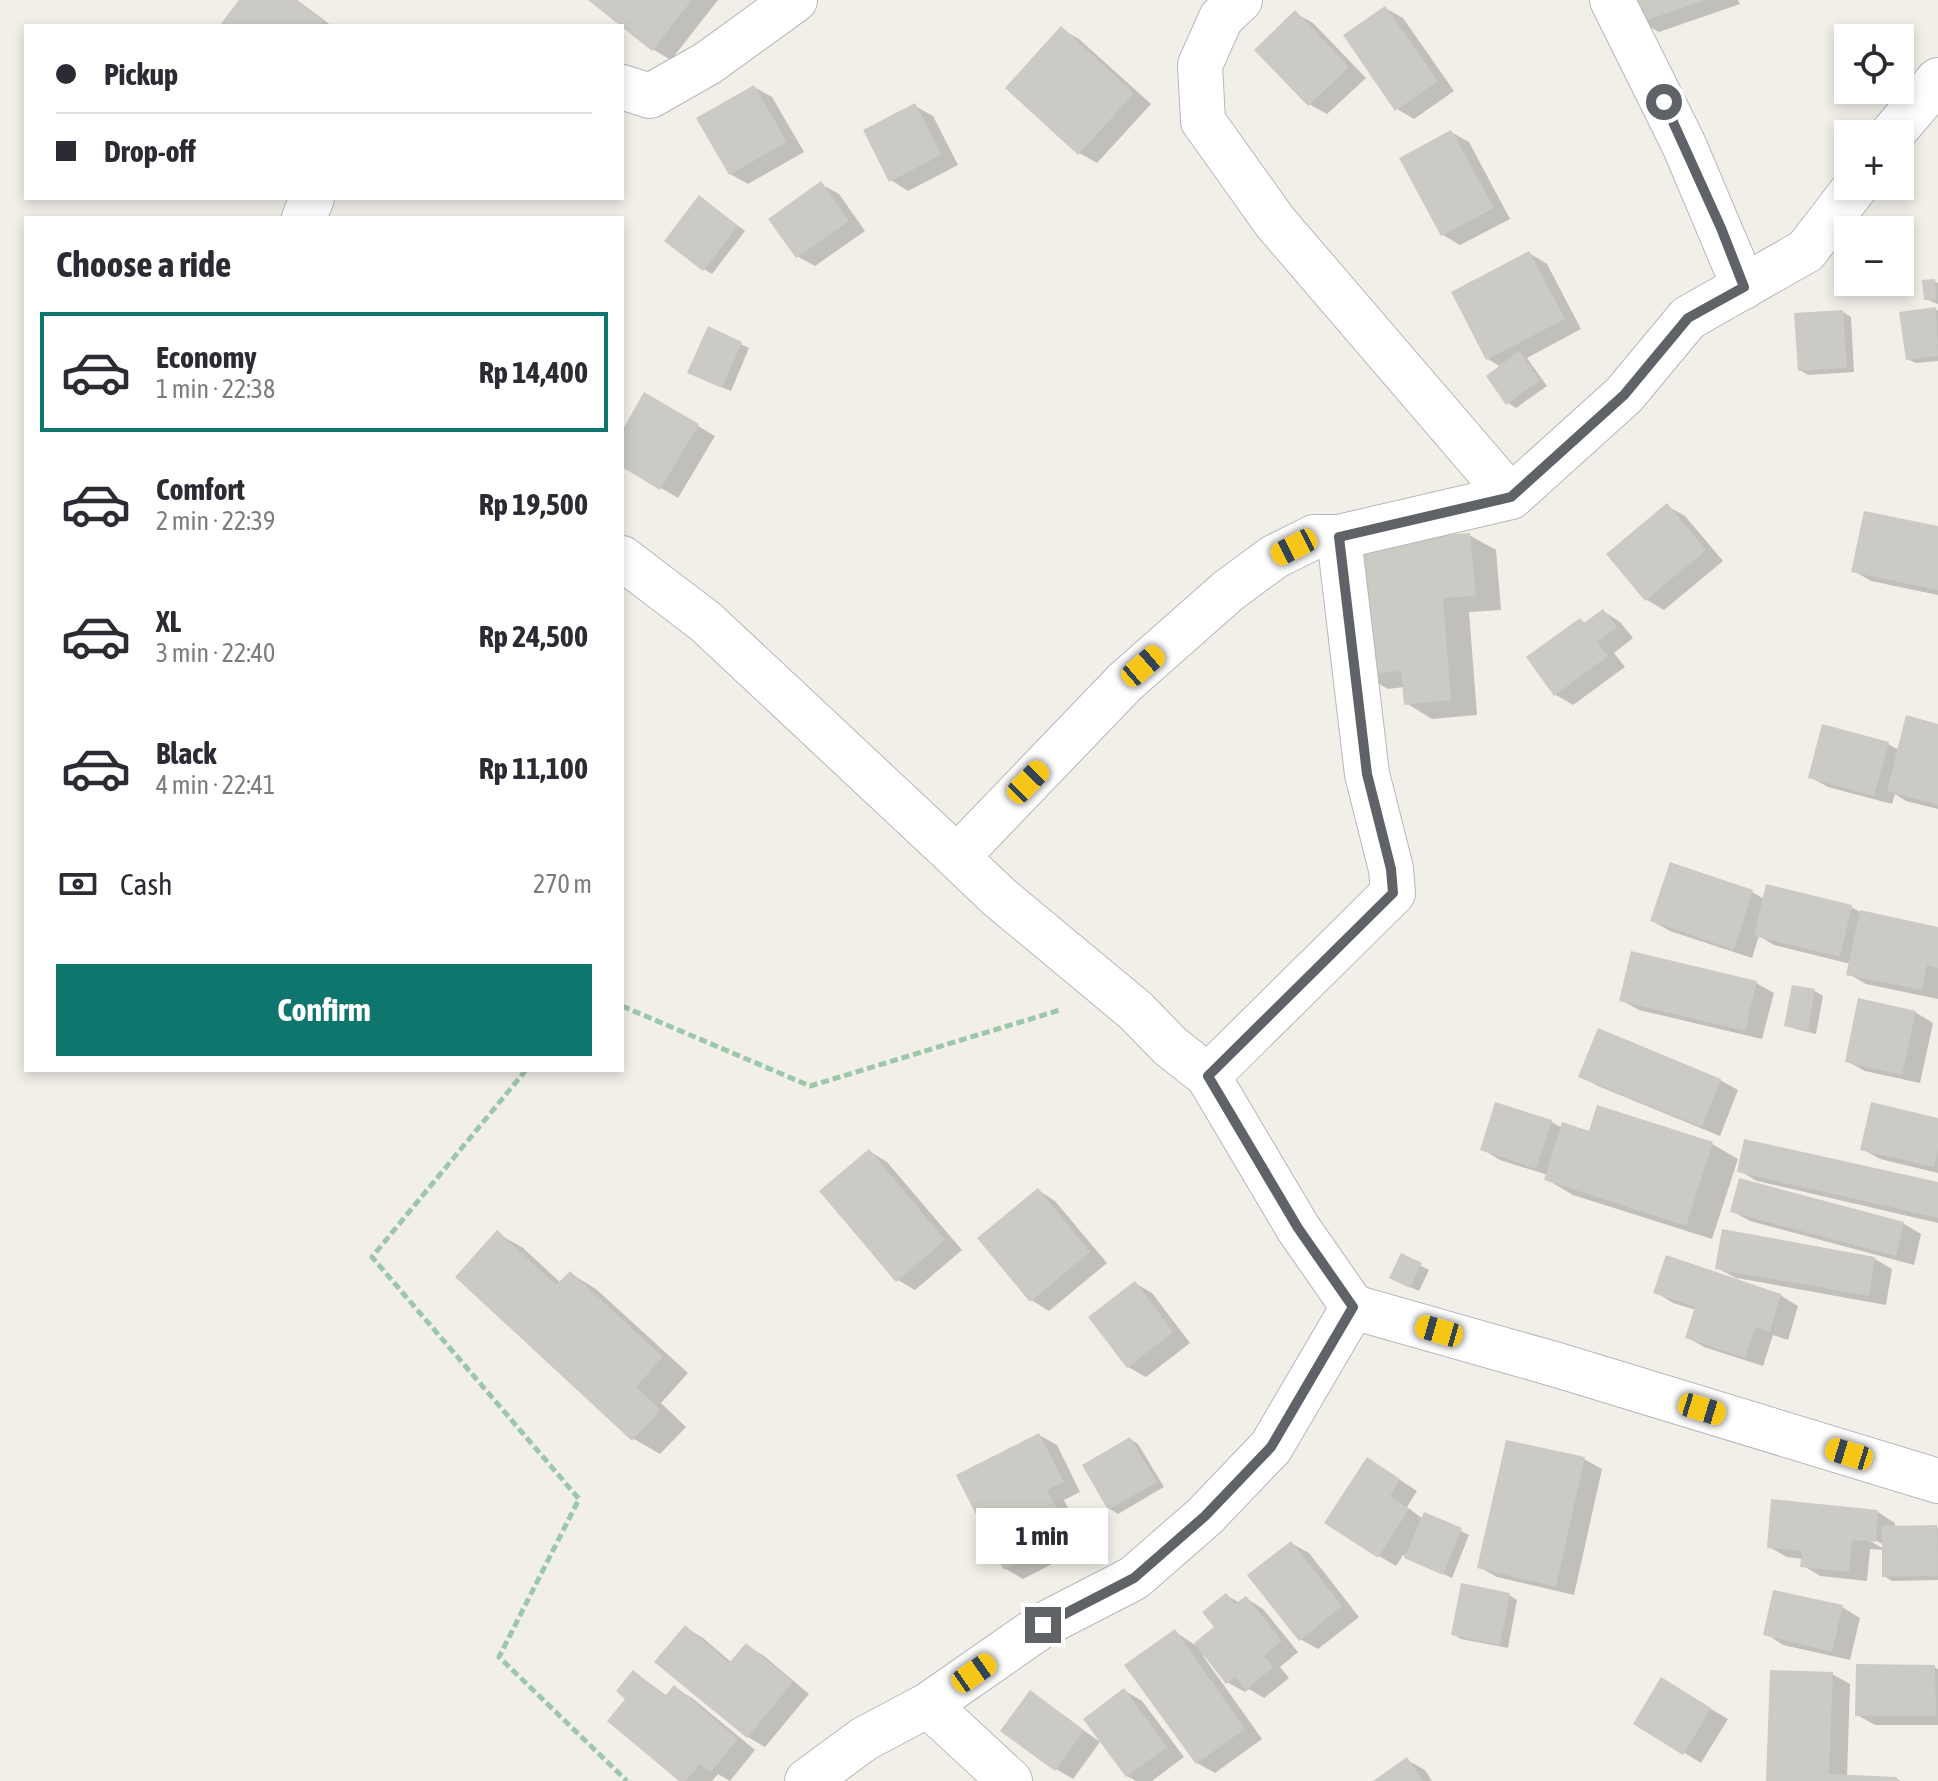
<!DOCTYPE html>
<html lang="en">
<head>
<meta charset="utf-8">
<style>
	:root { --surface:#fff; --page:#f7f7f7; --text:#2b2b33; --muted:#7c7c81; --line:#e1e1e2; --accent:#0f766e }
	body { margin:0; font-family:"Asap Condensed",sans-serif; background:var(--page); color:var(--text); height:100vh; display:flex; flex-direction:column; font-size:30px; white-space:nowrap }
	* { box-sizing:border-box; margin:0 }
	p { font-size:26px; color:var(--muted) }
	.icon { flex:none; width:44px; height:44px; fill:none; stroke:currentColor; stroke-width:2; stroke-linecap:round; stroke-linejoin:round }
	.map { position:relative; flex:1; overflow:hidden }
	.side { position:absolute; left:24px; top:216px; width:600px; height:856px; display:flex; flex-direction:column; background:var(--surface); border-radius:0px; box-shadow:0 4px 12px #0003 }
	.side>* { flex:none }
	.guide { position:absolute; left:24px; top:24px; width:600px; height:176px; border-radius:0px; box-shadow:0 4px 12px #0003; display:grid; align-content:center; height:176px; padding:0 32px; background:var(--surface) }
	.controls { position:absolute; left:1834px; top:24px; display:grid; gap:16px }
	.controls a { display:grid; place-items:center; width:80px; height:80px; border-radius:0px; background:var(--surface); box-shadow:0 4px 12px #0003; font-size:40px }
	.end { position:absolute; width:36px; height:36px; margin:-18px; border:10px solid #5f6368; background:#fff; box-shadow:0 0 0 4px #fff }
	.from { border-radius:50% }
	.bubble { position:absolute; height:56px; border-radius:0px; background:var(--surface); box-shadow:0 4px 12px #0003; font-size:26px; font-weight:700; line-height:56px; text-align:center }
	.car { position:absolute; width:24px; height:48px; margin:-24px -12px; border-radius:10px; box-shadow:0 0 6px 2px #0007; background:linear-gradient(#f5c518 24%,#345 0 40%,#f5c518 0 76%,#345 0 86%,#f5c518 0) }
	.guide b { display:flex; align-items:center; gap:28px; height:76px; font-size:30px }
	.guide b+b { border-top:2px solid var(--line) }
	.guide i { width:20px; height:20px; background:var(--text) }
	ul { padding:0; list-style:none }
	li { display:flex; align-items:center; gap:24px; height:120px; margin:0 16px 12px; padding:0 16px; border:4px solid transparent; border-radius:0px }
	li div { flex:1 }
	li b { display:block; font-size:30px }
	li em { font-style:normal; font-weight:700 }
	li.active { border-color:var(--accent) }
	li>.icon { width:72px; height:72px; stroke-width:1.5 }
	h2 { padding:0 32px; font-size:36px; line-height:96px }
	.pay { display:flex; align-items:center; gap:20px; height:88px; padding:0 32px; font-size:30px }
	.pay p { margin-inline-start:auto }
	.action { display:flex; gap:16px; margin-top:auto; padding:16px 32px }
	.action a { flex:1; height:92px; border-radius:0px; background:var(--accent); color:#fff; font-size:32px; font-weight:700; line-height:92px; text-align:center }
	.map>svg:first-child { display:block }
	.shadow { fill:#0003; fill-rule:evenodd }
	.building { fill:#cccac5 }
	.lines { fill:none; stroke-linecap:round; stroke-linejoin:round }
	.minor-casing { stroke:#b5b8bc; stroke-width:46 }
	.path { stroke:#9cc7a9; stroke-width:5; stroke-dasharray:8 4; stroke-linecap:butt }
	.minor { stroke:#fff; stroke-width:44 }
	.route { stroke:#5f6368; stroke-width:10 }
</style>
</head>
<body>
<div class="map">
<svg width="1938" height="1781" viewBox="0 0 1938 1781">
	<rect width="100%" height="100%" fill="#f1efe8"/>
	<path class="shadow" d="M 242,0 L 297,0 L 332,26 L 222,26 Z
		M 591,0 L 718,0 L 671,60 L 654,50 Z
		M 1633,0 L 1738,0 L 1740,4 L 1659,32 L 1641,22 Z
		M 1385,8 L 1403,18 L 1454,91 L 1414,119 L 1397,109 Z
		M 1295,13 L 1313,23 L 1366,78 L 1327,114 L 1309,104 Z
		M 1061,29 L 1079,39 L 1151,104 L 1097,163 L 1079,153 Z
		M 754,87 L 772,97 L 804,152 L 748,184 L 730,174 Z
		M 915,106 L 933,116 L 958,165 L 908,191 L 891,180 Z
		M 1451,132 L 1469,142 L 1510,219 L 1460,245 L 1443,235 Z
		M 821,184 L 839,194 L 865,231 L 815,266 L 797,256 Z
		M 708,203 L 745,231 L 712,274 L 704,269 Z
		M 1529,253 L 1547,264 L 1581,329 L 1527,358 L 1547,386 L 1516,408 L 1508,403 L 1501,367 L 1488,359 Z
		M 1935,281 L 1938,283 L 1938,304 L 1926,299 Z
		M 1936,309 L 1938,311 L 1938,361 L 1916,363 L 1907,359 Z
		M 1843,312 L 1851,317 L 1854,372 L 1808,375 L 1800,370 Z
		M 709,329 L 749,348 L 731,391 L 698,377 Z
		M 645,395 L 715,436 L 678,498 L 622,465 L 622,435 Z
		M 1667,506 L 1685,516 L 1723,561 L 1664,610 L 1647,600 L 1609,554 Z
		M 1938,528 L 1938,595 L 1871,581 L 1854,571 Z
		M 1469,535 L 1496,550 L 1501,610 L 1469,612 L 1477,715 L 1432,719 L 1406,703 L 1404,687 L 1388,689 L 1362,674 Z
		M 1603,611 L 1620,622 L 1633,638 L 1614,653 L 1625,667 L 1573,705 L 1556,695 L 1580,620 L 1586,623 Z
		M 1938,726 L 1938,809 L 1906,801 L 1895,794 L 1892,804 L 1828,787 L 1810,777 L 1888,744 L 1899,750 Z
		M 1752,892 L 1764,899 L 1851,907 L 1860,912 L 1938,929 L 1938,999 L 1866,984 L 1849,974 L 1851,964 L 1774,945 L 1759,936 L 1752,958 L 1670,931 L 1652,921 Z
		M 1756,983 L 1774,993 L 1762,1039 L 1639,1010 L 1621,1000 Z
		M 1815,991 L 1823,996 L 1816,1034 L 1795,1029 L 1786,1025 Z
		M 1915,1012 L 1933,1023 L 1920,1083 L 1865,1071 L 1847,1061 Z
		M 1599,1030 L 1720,1080 L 1738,1090 L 1720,1136 L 1598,1086 L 1581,1076 Z
		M 1497,1104 L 1552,1122 L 1562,1128 L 1590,1134 L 1712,1144 L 1738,1159 L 1712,1239 L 1573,1195 L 1546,1179 L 1548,1175 L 1500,1160 L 1482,1149 Z
		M 1938,1120 L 1938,1173 L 1880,1159 L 1862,1149 Z
		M 869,1151 L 887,1162 L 962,1250 L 915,1290 L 898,1280 Z
		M 1740,1171 L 1938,1184 L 1938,1223 L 1757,1181 Z
		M 1740,1180 L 1904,1224 L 1921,1234 L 1914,1265 L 1750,1221 L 1732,1211 Z
		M 1038,1190 L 1055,1201 L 1107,1263 L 1049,1311 L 1031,1300 Z
		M 497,1233 L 523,1248 L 561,1283 L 570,1273 L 596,1289 L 688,1373 L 661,1403 L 686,1427 L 660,1454 L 634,1439 L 457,1277 Z
		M 1402,1256 L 1429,1270 L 1419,1291 L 1399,1282 Z
		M 1875,1259 L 1892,1269 L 1886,1305 L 1737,1278 L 1736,1281 L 1780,1295 L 1798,1306 L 1788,1340 L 1773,1335 L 1763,1366 L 1704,1347 L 1687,1337 L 1696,1310 L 1673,1303 L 1656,1292 L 1735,1280 L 1736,1278 L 1717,1268 Z
		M 1135,1283 L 1152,1293 L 1190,1343 L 1146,1377 L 1128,1367 Z
		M 1039,1435 L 1057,1445 L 1080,1492 L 1064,1500 L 1087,1546 L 1023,1579 L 1006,1569 Z
		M 1130,1439 L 1138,1444 L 1164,1487 L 1118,1514 L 1110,1509 Z
		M 1584,1459 L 1602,1469 L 1574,1595 L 1497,1577 L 1479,1567 Z
		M 1385,1470 L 1417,1491 L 1407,1507 L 1423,1519 L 1425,1514 L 1469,1535 L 1452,1578 L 1403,1555 L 1396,1566 L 1379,1556 Z
		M 1878,1512 L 1895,1523 L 1895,1528 L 1938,1528 L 1938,1580 L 1892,1581 L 1884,1576 L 1884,1550 L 1870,1549 L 1867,1581 L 1820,1576 L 1802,1565 L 1803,1559 L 1787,1557 L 1769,1547 ZM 1868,1536 L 1884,1545 L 1884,1549 L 1866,1539 Z
		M 1291,1543 L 1309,1553 L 1359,1617 L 1318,1649 L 1300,1639 Z
		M 1226,1595 L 1240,1603 L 1246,1598 L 1263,1609 L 1298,1652 L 1280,1667 L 1289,1678 L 1264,1698 L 1249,1689 L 1245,1692 L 1227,1682 L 1205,1654 L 1203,1656 L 1262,1739 L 1215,1773 L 1197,1763 L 1175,1632 L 1195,1645 L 1216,1628 Z
		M 1509,1595 L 1517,1600 L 1508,1648 L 1461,1639 L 1453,1634 Z
		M 1842,1607 L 1860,1618 L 1850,1660 L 1783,1645 L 1766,1634 Z
		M 686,1628 L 703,1638 L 732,1663 L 746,1645 L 764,1656 L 809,1694 L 765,1747 L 748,1737 Z
		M 1934,1667 L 1938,1669 L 1938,1725 L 1875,1725 L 1857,1715 Z
		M 634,1672 L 667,1696 L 674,1688 L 692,1698 L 755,1750 L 730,1781 L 718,1774 L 712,1781 L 683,1781 L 628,1698 Z
		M 1832,1674 L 1850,1684 L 1847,1777 L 1897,1779 L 1901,1781 L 1768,1781 Z
		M 1662,1680 L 1728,1719 L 1701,1763 L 1635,1723 Z
		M 1124,1690 L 1142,1701 L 1184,1757 L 1152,1781 L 1136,1781 L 1127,1776 Z
		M 1030,1692 L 1100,1742 L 1073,1779 L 1056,1769 Z
		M 1407,1760 L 1425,1770 L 1432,1781 L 1377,1781 Z"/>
	<path class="building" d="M 239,0 L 296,0 L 323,21 L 319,26 L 219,26 Z
		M 588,0 L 692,0 L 652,51 Z
		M 1631,0 L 1705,0 L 1639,23 Z
		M 1385,6 L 1438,81 L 1395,111 L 1343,35 Z
		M 1295,10 L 1349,67 L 1308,106 L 1254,50 Z
		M 1061,26 L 1134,93 L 1078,155 L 1005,88 Z
		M 754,85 L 787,142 L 729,175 L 696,118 Z
		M 915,103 L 941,155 L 889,182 L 863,130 Z
		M 1451,130 L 1494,208 L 1441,236 L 1399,158 Z
		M 821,181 L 849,221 L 796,258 L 768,219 Z
		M 699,195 L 738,226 L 703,271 L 664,241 Z
		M 1529,251 L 1565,319 L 1486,360 L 1451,292 Z
		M 1935,279 L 1936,300 L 1924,300 L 1922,280 Z
		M 1936,307 L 1938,356 L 1906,360 L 1899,312 Z
		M 1843,310 L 1847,368 L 1798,371 L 1794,313 Z
		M 708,326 L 742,342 L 722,388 L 687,373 Z
		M 1519,351 L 1540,380 L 1506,405 L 1486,376 Z
		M 644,392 L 699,424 L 660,490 L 622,467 L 622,431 Z
		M 1667,503 L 1706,550 L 1645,601 L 1606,554 Z
		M 1864,511 L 1938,526 L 1938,590 L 1851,572 Z
		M 1470,533 L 1476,596 L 1443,598 L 1451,700 L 1404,705 L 1401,671 L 1360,675 L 1349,542 Z
		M 1603,609 L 1617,627 L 1597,642 L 1608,656 L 1554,696 L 1526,657 L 1580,618 L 1584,623 Z
		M 1906,715 L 1938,724 L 1938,805 L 1887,791 Z
		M 1822,724 L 1889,742 L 1874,796 L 1808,778 Z
		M 1670,862 L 1753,890 L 1734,950 L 1650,921 Z
		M 1766,884 L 1852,905 L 1840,957 L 1754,936 Z
		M 1860,910 L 1938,927 L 1938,968 L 1927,965 L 1922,990 L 1846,975 Z
		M 1631,951 L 1757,981 L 1745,1031 L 1619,1001 Z
		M 1792,985 L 1815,989 L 1808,1031 L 1784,1026 Z
		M 1858,998 L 1916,1011 L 1902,1075 L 1845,1062 Z
		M 1598,1028 L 1721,1079 L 1702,1127 L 1578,1077 Z
		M 1495,1102 L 1552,1120 L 1536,1169 L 1480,1150 Z
		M 1871,1102 L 1938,1118 L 1938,1150 L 1934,1167 L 1860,1150 Z
		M 1597,1105 L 1713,1142 L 1686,1226 L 1544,1180 L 1562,1122 L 1589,1131 Z
		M 1744,1139 L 1938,1182 L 1938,1218 L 1737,1172 Z
		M 869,1149 L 945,1240 L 896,1282 L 819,1191 Z
		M 1739,1178 L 1904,1222 L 1896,1256 L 1730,1212 Z
		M 1038,1188 L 1090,1252 L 1030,1302 L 977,1238 Z
		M 1722,1229 L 1875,1257 L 1869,1296 L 1715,1269 Z
		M 497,1230 L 556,1285 L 570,1271 L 663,1357 L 636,1387 L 661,1410 L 632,1441 L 455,1277 Z
		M 1401,1253 L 1422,1263 L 1410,1288 L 1389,1278 Z
		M 1666,1255 L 1781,1294 L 1770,1332 L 1755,1327 L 1745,1358 L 1685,1338 L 1695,1307 L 1653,1293 Z
		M 1135,1281 L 1173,1332 L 1127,1368 L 1088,1317 Z
		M 1039,1433 L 1064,1482 L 1047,1490 L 1071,1536 L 1004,1570 L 956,1475 Z
		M 1130,1437 L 1157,1482 L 1108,1510 L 1082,1465 Z
		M 1506,1440 L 1585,1457 L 1556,1587 L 1477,1568 Z
		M 1367,1457 L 1400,1479 L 1390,1496 L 1409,1509 L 1378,1558 L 1324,1523 Z
		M 1771,1499 L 1878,1510 L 1876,1542 L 1852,1540 L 1849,1572 L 1800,1567 L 1802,1551 L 1767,1548 Z
		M 1424,1512 L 1462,1528 L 1443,1575 L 1404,1558 Z
		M 1937,1525 L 1938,1576 L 1882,1577 L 1882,1526 Z
		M 1291,1541 L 1342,1606 L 1299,1641 L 1247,1575 Z
		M 1461,1583 L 1510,1593 L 1500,1645 L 1451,1635 Z
		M 1773,1590 L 1843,1605 L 1832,1652 L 1763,1635 Z
		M 1226,1593 L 1235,1604 L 1246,1596 L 1282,1641 L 1264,1656 L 1273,1667 L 1246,1690 L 1235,1677 L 1226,1684 L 1194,1643 L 1214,1627 L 1202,1612 Z
		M 685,1625 L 729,1663 L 746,1643 L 793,1682 L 747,1738 L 654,1662 Z
		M 1175,1629 L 1245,1729 L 1196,1764 L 1124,1665 Z
		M 1856,1664 L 1935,1665 L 1936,1716 L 1855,1716 Z
		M 633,1670 L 665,1696 L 674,1685 L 738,1739 L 711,1772 L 700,1764 L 686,1781 L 679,1781 L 607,1721 L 625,1699 L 616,1691 Z
		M 1770,1670 L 1833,1672 L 1829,1774 L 1897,1777 L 1897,1781 L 1766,1781 Z
		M 1661,1677 L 1711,1708 L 1683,1755 L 1633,1724 Z
		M 1124,1688 L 1167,1747 L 1126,1777 L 1083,1719 Z
		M 1030,1690 L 1084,1730 L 1055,1771 L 1000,1731 Z
		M 1407,1757 L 1423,1781 L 1373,1781 Z"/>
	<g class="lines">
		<g class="minor-casing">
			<path id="minor" d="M 1612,0 L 1684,145 L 1744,287
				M 622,87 L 650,96 L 708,63 L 795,0
				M 1892,134 L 1938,80
				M 304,218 L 312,198
				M 1511,497 L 1624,395 L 1688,318 L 1806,251 L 1856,186
				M 1339,537 L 1314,537 L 1274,557 L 1228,591 L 1125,682 L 957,857 L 999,897 L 1136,1011 L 1170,1046 L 1208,1076 L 1298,1228 L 1353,1307 L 1554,1364 L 1938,1481
				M 622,558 L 706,622 L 957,857
				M 1208,1076 L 1393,893 L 1391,869 L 1367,774 L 1339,537 L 1511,497 L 1275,222 L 1203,121 L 1200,65 L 1221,18 L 1240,0
				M 928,1705 L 1010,1781
				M 807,1781 L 864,1739 L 928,1705 L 1043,1625 L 1134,1578 L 1205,1516 L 1271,1447 L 1353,1307"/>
		</g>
		<path class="path" d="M 622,1006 L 810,1086 L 1060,1010
			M 526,1070 L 372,1257 L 579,1499 L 499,1657 L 627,1781"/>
		<use href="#minor" class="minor"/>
	</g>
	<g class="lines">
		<path class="route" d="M 1043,1625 L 1134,1578 L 1205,1516 L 1271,1447 L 1353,1307 L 1298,1228 L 1208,1076 L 1393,893 L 1391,869 L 1367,774 L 1339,537 L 1511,497 L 1624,395 L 1688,318 L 1744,287 L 1721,228 L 1664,102"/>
	</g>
</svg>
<div class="controls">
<a><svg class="icon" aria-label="locate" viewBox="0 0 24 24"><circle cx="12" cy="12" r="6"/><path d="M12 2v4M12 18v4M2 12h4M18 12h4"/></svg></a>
<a>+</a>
<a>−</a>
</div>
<i class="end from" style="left:1664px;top:102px"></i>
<i class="end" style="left:1043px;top:1625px"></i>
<div class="bubble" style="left:976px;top:1508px;width:132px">1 min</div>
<i class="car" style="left:1294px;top:547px;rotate:243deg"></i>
<i class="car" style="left:1143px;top:666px;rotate:49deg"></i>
<i class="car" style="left:1028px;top:782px;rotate:44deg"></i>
<i class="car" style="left:1439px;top:1331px;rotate:286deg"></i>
<i class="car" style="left:1702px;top:1409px;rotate:107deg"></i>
<i class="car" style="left:1849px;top:1454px;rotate:287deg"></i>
<i class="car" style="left:974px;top:1673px;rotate:55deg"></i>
<div class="guide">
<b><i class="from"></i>Pickup</b>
<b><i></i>Drop-off</b>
</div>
<section class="side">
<h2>Choose a ride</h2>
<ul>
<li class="active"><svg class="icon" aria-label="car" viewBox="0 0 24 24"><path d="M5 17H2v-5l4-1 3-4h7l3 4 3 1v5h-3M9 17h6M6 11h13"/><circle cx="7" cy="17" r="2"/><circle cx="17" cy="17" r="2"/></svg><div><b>Economy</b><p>1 min · 22:38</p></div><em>Rp 14,400</em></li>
<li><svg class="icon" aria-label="car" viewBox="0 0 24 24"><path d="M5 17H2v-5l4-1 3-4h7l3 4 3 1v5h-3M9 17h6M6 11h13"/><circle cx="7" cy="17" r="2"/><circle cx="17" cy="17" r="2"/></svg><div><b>Comfort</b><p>2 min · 22:39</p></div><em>Rp 19,500</em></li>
<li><svg class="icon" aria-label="car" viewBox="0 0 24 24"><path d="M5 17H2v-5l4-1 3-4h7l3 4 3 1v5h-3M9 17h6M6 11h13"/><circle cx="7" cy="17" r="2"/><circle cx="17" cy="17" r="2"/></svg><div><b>XL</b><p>3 min · 22:40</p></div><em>Rp 24,500</em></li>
<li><svg class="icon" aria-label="car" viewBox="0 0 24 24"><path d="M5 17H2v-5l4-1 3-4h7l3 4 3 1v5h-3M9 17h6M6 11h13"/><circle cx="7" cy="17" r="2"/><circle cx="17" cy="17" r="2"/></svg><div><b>Black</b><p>4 min · 22:41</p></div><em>Rp 11,100</em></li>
</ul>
<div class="pay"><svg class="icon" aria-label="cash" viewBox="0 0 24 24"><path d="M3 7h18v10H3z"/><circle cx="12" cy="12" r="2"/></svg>Cash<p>270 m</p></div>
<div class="action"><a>Confirm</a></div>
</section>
</div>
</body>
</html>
